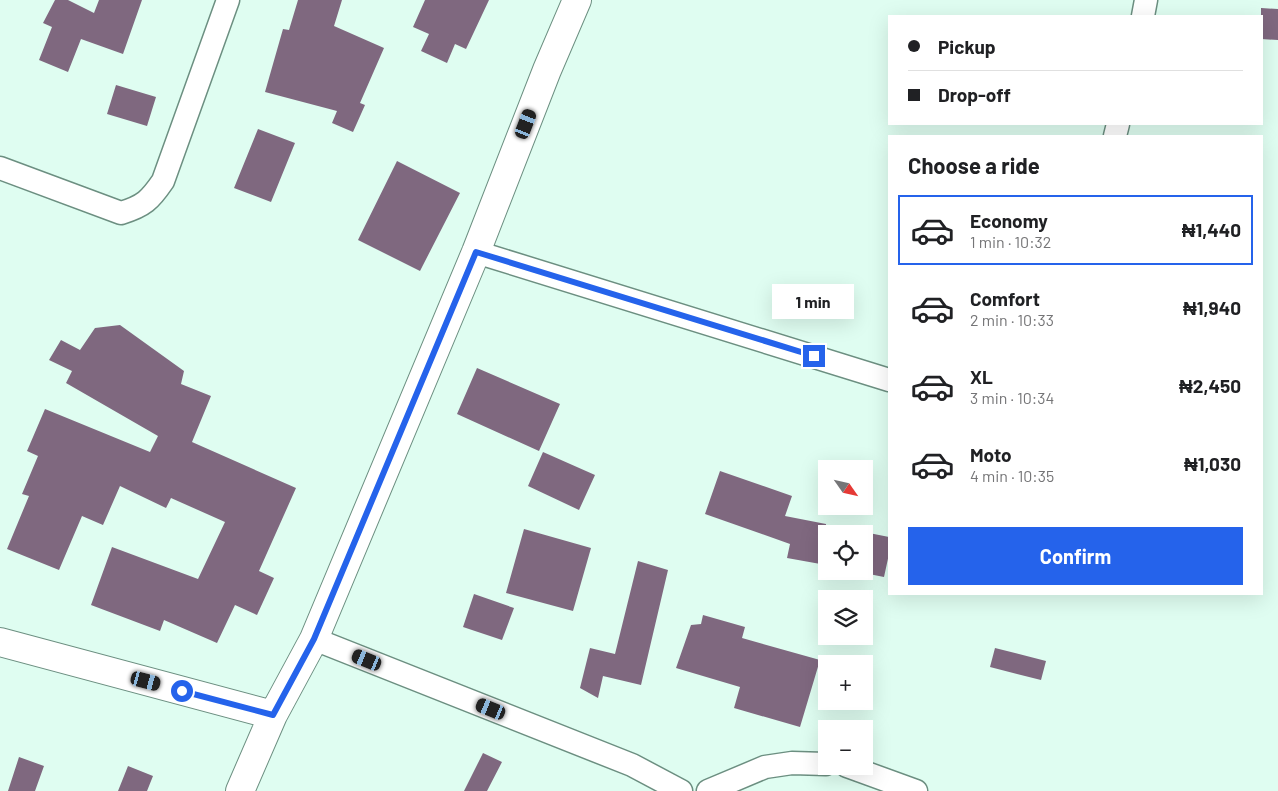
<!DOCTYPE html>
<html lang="en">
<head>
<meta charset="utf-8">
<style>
	:root { --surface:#fff; --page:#f2f2f2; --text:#202124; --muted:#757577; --line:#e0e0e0; --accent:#2563eb }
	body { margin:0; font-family:Barlow,sans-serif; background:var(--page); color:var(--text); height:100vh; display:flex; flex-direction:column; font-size:19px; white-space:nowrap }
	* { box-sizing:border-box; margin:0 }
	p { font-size:16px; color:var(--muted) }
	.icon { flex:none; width:28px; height:28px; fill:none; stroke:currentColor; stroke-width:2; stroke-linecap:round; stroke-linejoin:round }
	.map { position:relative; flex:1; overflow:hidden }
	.side { position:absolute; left:888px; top:135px; width:375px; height:460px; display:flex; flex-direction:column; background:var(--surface); border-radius:0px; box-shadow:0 5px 20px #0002 }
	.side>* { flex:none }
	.hud { position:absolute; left:888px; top:15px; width:375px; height:110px; border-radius:0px; box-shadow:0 5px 20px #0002; display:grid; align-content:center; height:110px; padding:0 20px; background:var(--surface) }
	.needle { width:32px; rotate:124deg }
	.buttons { position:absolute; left:818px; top:460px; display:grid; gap:10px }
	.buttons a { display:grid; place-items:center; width:55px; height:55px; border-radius:0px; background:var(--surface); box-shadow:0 5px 20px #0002; font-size:25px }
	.end { position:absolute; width:22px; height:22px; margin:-11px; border:6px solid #2563eb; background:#fff; box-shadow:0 0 0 2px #fff }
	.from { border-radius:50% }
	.bubble { position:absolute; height:35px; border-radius:0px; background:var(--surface); box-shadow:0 5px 20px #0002; font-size:16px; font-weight:700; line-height:35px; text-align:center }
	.car { position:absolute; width:15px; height:30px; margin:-15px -8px; border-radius:6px; box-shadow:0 0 4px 1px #0007; background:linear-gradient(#222 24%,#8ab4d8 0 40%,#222 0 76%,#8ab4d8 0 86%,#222 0) }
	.hud b { display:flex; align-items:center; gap:18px; height:48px; font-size:19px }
	.hud b+b { border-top:1px solid var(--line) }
	.hud i { width:12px; height:12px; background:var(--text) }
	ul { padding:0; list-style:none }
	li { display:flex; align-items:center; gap:15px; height:70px; margin:0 10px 8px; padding:0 10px; border:2px solid transparent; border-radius:0px }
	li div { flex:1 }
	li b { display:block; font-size:19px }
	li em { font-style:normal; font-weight:700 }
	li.selected { border-color:var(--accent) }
	li>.icon { width:45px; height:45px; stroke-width:1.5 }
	h2 { padding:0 20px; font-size:22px; line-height:60px }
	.cta { display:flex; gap:10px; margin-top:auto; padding:10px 20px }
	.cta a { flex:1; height:58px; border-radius:0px; background:var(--accent); color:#fff; font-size:20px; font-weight:700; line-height:58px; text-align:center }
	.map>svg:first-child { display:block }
	.building { fill:#7f687f }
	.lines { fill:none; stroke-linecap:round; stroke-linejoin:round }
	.street-casing { stroke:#6c8f81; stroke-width:25 }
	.secondary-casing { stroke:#6c8f81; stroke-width:30 }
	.street { stroke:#fff; stroke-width:22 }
	.secondary { stroke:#fff; stroke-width:28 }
	.route { stroke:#2563eb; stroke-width:6 }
</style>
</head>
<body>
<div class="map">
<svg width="1278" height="791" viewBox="0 0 1278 791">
	<rect width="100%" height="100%" fill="#dffdf1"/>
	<path class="building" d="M 55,0 L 68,0 L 94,13 L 99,0 L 142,0 L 123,54 L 81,39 L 68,72 L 39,60 L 52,27 L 43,23 Z
		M 298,0 L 342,0 L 334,26 L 384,48 L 360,103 L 365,105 L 353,132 L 332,123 L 337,111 L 265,92 L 283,29 L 289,30 Z
		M 425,0 L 489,0 L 466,49 L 455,44 L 447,63 L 421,51 L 429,34 L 413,27 Z
		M 1261,8 L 1278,9 L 1278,40 L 1261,39 Z
		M 116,85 L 156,97 L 147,126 L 107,114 Z
		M 258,129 L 295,143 L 271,202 L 234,188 Z
		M 397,161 L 460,193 L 420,271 L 358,240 Z
		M 120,325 L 184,371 L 181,384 L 211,396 L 192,442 L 296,488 L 259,571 L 274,578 L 257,615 L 235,605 L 217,643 L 164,620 L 160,631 L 91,605 L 112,547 L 198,579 L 225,522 L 171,498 L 166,508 L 120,486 L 103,525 L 82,516 L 59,570 L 7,549 L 29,496 L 22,494 L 38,456 L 27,451 L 45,409 L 150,452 L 158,436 L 66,383 L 72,371 L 49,360 L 61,340 L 80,350 L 95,328 Z
		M 477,368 L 560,404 L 539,451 L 457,414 Z
		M 543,452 L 595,475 L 579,510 L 528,486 Z
		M 720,471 L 792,496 L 785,516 L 826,524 L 826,565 L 787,558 L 790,544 L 705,514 Z
		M 524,529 L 591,548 L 573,611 L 506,593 Z
		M 864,532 L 889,537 L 889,554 L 884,577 L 864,573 Z
		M 638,561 L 668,570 L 641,685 L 603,676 L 598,698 L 580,688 L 590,648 L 615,654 Z
		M 474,594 L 514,608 L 502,640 L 463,627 Z
		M 703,615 L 745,627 L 742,638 L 820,660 L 800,727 L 734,708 L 740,687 L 676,668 L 691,625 L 701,624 Z
		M 995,648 L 1046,661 L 1041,680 L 990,667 Z
		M 483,753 L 502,762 L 487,791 L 464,791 Z
		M 19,757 L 44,766 L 35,791 L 8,791 Z
		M 128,766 L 153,776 L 147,791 L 118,791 Z"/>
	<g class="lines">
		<g class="street-casing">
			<path id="street" d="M 1143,16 L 1146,0
				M 1115,136 L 1118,124
				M 0,168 L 121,213 C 144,206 150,200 163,181 L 228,0
				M 476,252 L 889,380
				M 314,639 L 632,765 L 681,791
				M 847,766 L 916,791
				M 708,791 L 765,767 L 792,763 L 826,764"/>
		</g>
		<g class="secondary-casing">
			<path id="secondary" d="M 0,642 L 273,715
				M 240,791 L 273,715 L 314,639 L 476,252 L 547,70 L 577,0"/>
		</g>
		<use href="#street" class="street"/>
		<use href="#secondary" class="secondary"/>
	</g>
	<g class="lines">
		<path class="route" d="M 182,691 L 273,715 L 314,639 L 476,252 L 814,356"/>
	</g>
</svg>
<div class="buttons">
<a><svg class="needle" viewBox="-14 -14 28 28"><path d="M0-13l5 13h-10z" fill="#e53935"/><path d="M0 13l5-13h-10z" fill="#757577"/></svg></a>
<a><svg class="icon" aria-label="locate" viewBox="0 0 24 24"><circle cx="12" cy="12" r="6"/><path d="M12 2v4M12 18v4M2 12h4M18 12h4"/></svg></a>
<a><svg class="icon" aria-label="layers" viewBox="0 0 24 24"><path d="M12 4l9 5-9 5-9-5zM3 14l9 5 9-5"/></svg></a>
<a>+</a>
<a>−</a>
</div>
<i class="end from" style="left:182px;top:691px"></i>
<i class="end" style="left:814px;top:356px"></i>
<div class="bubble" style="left:772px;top:284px;width:82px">1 min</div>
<i class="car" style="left:526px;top:124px;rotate:21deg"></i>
<i class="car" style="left:367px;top:660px;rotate:292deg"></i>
<i class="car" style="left:146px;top:681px;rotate:105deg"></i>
<i class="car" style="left:491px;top:709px;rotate:292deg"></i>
<div class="hud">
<b><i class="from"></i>Pickup</b>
<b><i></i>Drop-off</b>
</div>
<section class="side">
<h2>Choose a ride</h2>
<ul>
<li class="selected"><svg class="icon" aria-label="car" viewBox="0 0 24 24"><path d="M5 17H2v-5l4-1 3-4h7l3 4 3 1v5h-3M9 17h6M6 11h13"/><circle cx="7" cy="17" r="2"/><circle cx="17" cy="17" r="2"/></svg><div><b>Economy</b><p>1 min · 10:32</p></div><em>₦1,440</em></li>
<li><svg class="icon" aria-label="car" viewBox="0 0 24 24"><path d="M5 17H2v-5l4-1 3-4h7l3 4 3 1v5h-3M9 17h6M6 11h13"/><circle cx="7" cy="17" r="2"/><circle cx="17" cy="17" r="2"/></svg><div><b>Comfort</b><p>2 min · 10:33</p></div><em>₦1,940</em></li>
<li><svg class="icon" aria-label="car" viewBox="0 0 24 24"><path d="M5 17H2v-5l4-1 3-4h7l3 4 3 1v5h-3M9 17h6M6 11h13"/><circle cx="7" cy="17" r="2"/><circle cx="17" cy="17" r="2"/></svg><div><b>XL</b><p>3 min · 10:34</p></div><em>₦2,450</em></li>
<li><svg class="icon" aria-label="car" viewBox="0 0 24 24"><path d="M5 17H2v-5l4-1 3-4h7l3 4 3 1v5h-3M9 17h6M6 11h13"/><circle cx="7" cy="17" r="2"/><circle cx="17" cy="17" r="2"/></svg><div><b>Moto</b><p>4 min · 10:35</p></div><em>₦1,030</em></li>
</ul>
<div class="cta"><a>Confirm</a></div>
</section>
</div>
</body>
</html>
